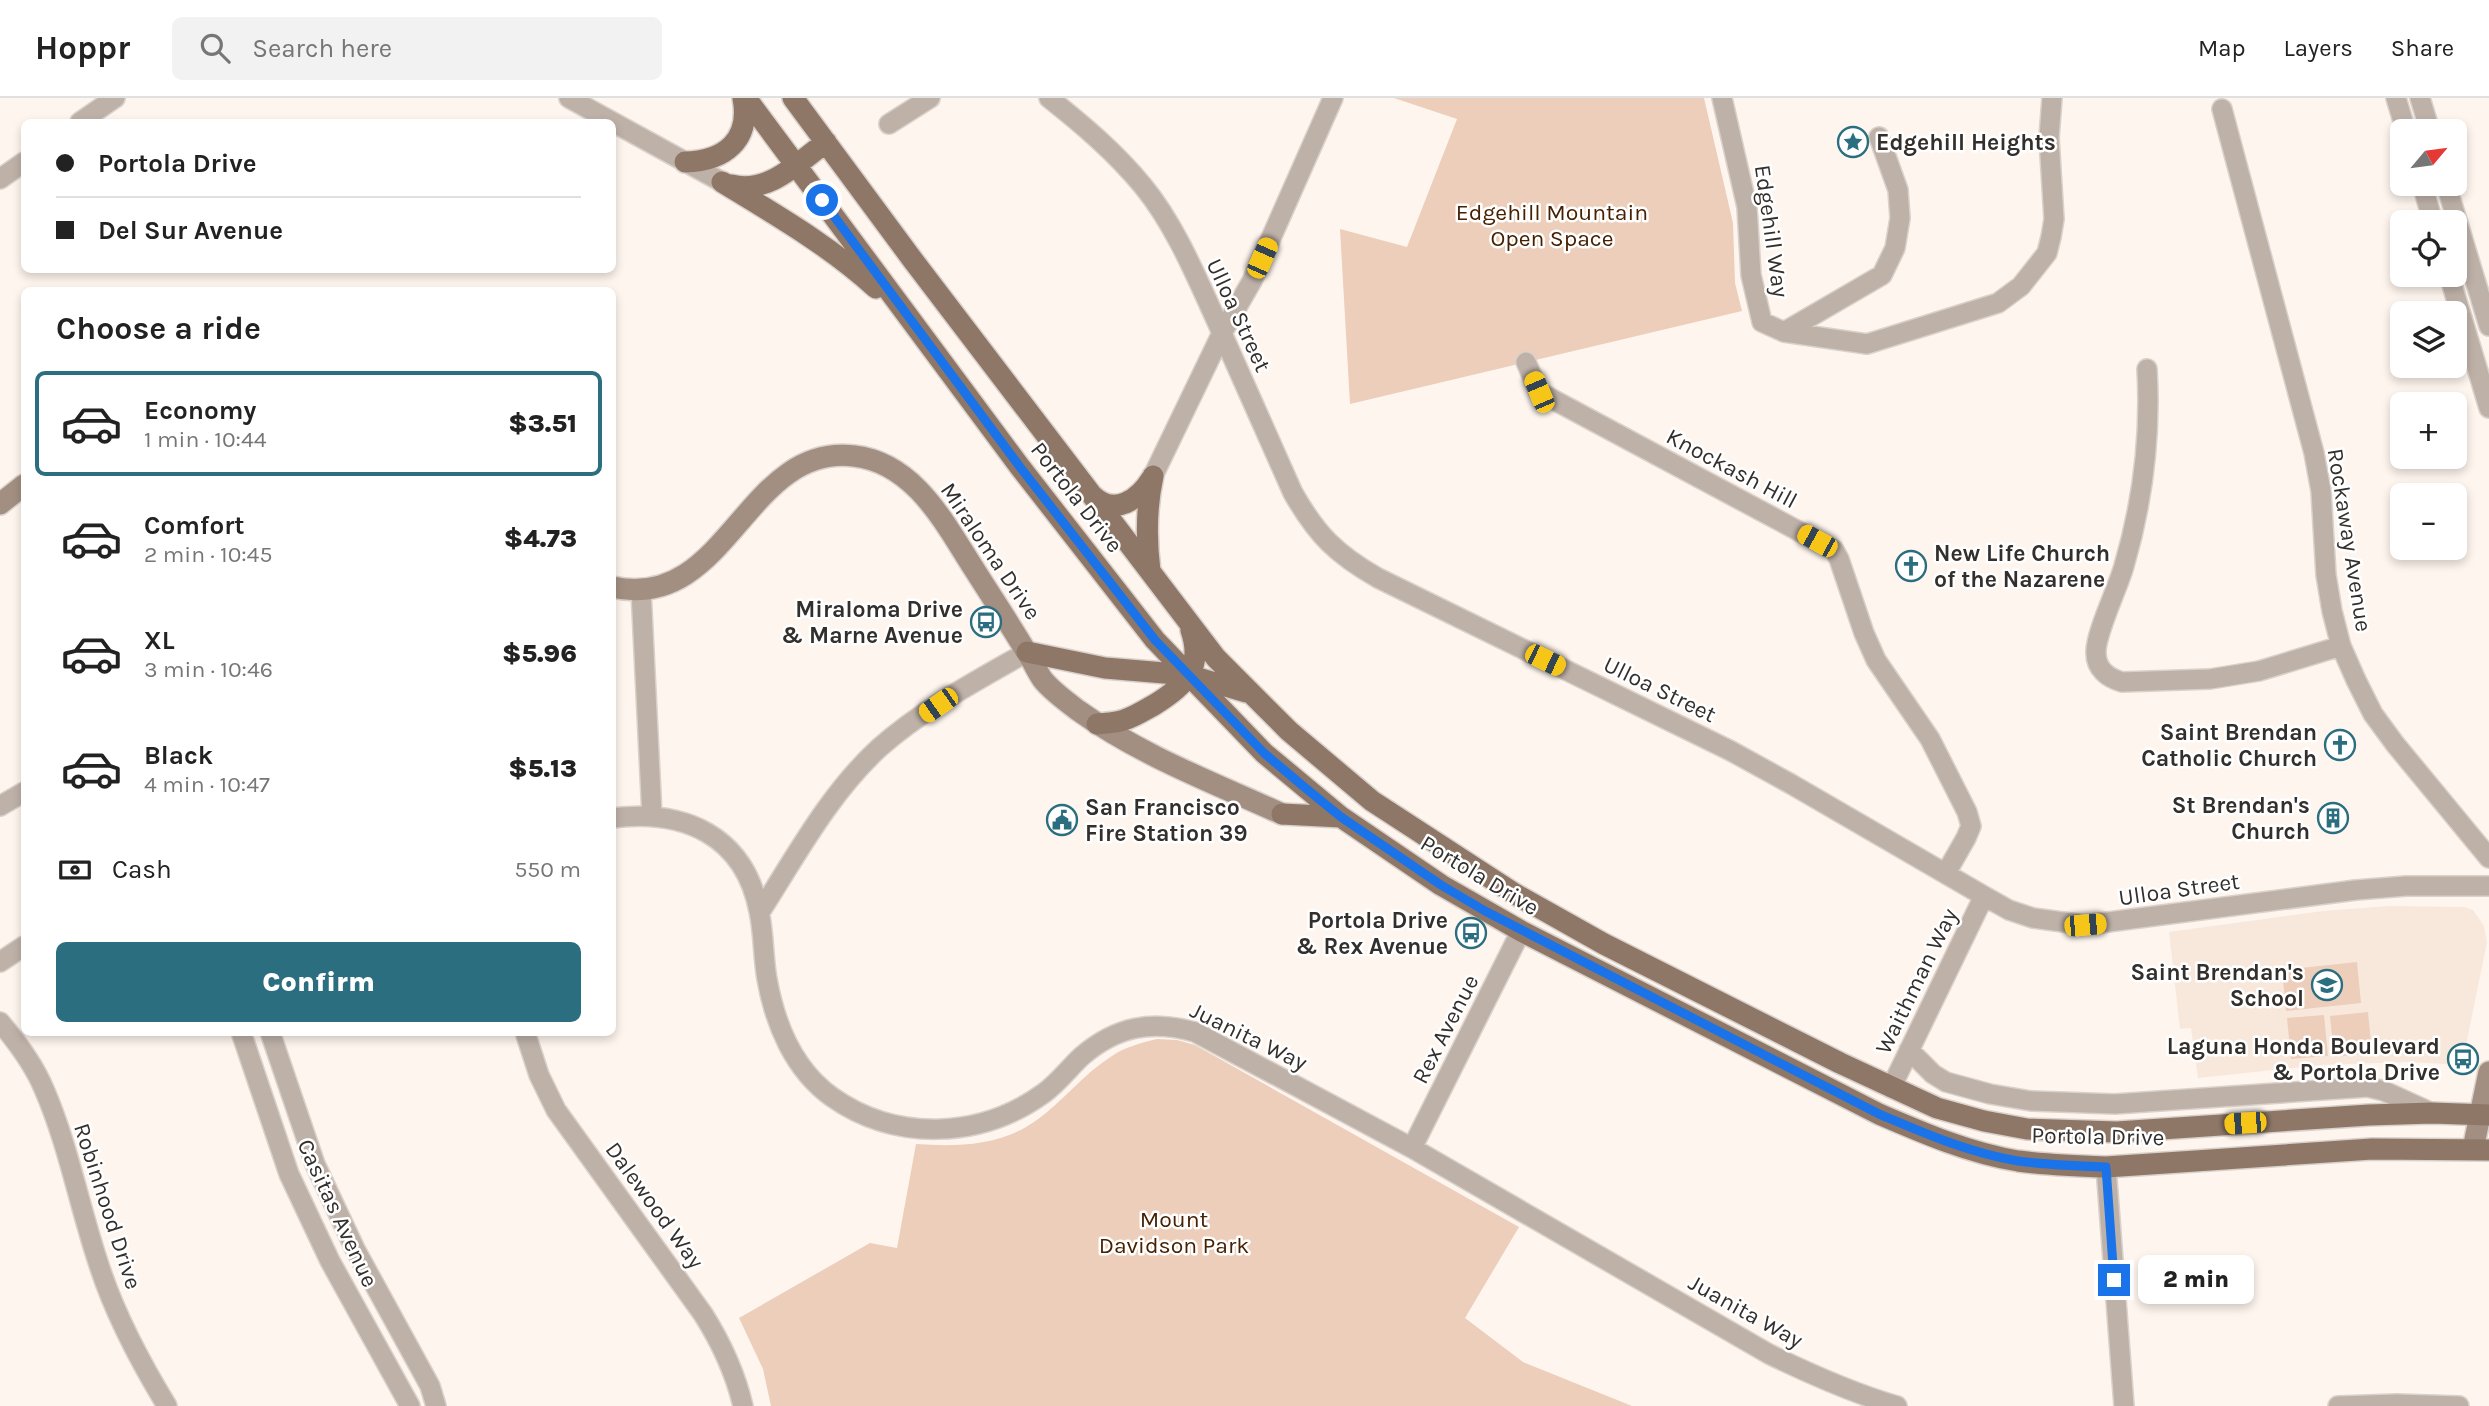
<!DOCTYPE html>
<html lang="en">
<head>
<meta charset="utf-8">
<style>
	:root { --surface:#fff; --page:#f2f2f2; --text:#222; --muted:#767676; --line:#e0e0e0; --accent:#2a6e7f }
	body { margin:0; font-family:Karla,sans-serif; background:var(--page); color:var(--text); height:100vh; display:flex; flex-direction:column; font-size:26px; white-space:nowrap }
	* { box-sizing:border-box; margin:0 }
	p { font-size:23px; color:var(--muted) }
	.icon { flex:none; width:38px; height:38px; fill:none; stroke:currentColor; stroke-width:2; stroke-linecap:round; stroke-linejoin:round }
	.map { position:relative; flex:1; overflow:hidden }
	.panel { position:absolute; left:21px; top:189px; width:595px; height:749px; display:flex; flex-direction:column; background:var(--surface); border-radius:10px; box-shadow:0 4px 10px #0003 }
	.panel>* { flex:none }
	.guide { position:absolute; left:21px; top:21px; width:595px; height:154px; border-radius:10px; box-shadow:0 4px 10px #0003; display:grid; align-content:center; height:154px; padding:0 35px; background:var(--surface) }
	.needle { width:46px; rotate:61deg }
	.controls { position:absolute; left:2390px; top:21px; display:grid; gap:14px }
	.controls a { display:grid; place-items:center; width:77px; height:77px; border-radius:10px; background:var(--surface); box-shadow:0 4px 10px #0003; font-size:35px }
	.end { position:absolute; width:32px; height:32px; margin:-16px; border:9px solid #1a73e8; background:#fff; box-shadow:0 0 0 4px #fff }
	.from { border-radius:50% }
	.bubble { position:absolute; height:49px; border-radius:10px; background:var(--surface); box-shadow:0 4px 10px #0003; font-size:23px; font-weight:800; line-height:49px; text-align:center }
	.car { position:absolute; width:21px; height:42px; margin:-21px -10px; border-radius:9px; box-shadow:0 0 5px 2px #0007; background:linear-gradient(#f5c518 24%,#345 0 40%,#f5c518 0 76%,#345 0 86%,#f5c518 0) }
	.guide b { display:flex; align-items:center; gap:24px; height:66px; font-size:26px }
	.guide b+b { border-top:2px solid var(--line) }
	.guide i { width:18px; height:18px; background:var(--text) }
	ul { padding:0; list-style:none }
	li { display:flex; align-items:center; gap:21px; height:105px; margin:0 14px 10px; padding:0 21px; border:4px solid transparent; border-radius:10px }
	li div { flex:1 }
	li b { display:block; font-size:26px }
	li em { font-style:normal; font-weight:800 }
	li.on { border-color:var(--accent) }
	li>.icon { width:63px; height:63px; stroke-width:1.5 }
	h2 { padding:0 35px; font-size:32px; line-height:84px }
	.pay { display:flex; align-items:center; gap:18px; height:77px; padding:0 35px; font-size:26px }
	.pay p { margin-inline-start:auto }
	.button { display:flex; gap:14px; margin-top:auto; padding:14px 35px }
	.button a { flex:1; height:80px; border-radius:10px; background:var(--accent); color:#fff; font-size:28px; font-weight:800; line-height:80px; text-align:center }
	header { display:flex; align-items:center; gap:42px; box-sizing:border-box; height:98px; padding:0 35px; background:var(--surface); border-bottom:2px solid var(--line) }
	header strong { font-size:33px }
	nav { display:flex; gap:38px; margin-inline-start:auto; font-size:24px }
	.search { width:490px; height:63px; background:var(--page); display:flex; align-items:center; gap:18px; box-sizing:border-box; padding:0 24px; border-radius:10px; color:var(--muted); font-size:26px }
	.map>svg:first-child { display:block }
	.built { fill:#f8e8dc }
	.green { fill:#ecceba }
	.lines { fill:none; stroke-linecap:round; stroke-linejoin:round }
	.street-casing { stroke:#d9d1cb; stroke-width:22 }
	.secondary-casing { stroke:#d9d1cb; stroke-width:24 }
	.primary-casing { stroke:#d9d1cb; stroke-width:24 }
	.street { stroke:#beb1a8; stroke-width:19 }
	.secondary { stroke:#a28f82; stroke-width:21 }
	.primary { stroke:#8e7767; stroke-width:21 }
	.route { stroke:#1a73e8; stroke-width:9 }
	.labels { text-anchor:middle; stroke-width:5; stroke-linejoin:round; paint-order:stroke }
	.poi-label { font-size:23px; font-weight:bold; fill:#332f2d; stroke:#fff; text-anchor:end }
	.park-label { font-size:23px; fill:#462000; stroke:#fff }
	.street-label { font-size:23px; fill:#332f2d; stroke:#fff }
</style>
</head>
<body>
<header>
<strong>Hoppr</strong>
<div class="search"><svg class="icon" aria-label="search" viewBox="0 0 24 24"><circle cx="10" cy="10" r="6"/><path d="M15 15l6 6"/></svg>Search here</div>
<nav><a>Map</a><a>Layers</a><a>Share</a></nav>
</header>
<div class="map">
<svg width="2489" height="1308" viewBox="0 0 2489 1308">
	<rect width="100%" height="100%" fill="#fef5ee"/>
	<path class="built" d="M 2389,808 L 2464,809 L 2473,812 L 2484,828 L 2487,844 L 2462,967 L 2408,964 L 2321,967 L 2198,980 L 2191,930 L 2180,931 L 2169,834 L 2323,813 Z"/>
	<path class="green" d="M 1394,0 L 1704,0 L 1733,125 L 1735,185 L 1742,213 L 1350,306 L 1340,131 L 1407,149 L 1457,21 Z
		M 2357,864 L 2361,905 L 2286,913 L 2282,872 Z
		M 2368,914 L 2372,955 L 2334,959 L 2330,918 Z
		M 2324,917 L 2328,958 L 2291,961 L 2287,920 Z
		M 1157,941 L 1177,942 L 1195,947 L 1519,1129 L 1465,1220 L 1523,1264 L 1632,1308 L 771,1308 L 763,1271 L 739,1220 L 870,1145 L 897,1150 L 916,1046 C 956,1049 999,1048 1034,1024 C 1063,1004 1083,976 1112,958 C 1125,949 1141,945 1157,941 Z"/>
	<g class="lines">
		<g class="street-casing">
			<path id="street" d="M 569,0 L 722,84
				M 1049,0 C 1083,27 1115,54 1143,88 C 1175,127 1196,178 1217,224 C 1242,281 1268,338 1293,395 C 1317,437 1336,456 1378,480 L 1731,653 L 1791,686 L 1984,798 L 2009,812 L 2033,820 L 2085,827 L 2356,792 L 2406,788 L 2489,788
				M 1722,0 L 1747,109 L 1751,177 L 1762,224 L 1784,234 L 1867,246 L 1998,205 L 2021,188 L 2047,155 L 2051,139 L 2054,121 L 2049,40 L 2052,0
				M 2396,0 L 2406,33
				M 2420,0 L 2430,33
				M 2222,11 L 2314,355 L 2321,393 L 2326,477 L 2332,513 L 2341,548 L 2356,582 L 2373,616 L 2395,646 L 2489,760
				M 80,24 L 115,0
				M 889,26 L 930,0
				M 0,81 L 24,64
				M 2422,86 L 2433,124
				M 2446,86 L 2489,228
				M 2449,177 L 2489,310
				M 1784,234 L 1882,177 L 1895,150 L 1900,120 L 1898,92 L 1879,39
				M 1526,264 L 1539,294 L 1834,452 L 1839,461 L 1864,535 L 1876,562 L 1930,641 L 1967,714 L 1971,728 L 1966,740 L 1946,775
				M 2147,271 C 2151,339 2143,403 2124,468 C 2118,490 2095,536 2096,555 C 2096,571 2108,580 2122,584 L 2210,581 L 2259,573 L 2341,548
				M 1153,378 L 1222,235 L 1252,183 L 1333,0
				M 641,492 L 652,718
				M 0,708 L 24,694
				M 612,720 C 684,711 744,737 759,813 C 764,836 763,859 767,881 C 775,926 794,972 832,999 C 896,1044 981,1041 1044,995 C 1058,985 1069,970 1082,958 C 1117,928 1152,922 1195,934 L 1412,1050 L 1769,1256 C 1810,1276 1852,1295 1897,1308
				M 760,814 C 796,758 829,696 879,650 C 923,611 976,583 1027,554
				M 0,864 L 24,848
				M 0,924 C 17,944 34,967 44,991 C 68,1046 79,1107 98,1164 C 114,1215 139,1262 167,1308
				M 241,934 L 289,1076 L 330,1163 L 410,1308
				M 270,934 L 315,1066 L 355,1151 L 430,1288 L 436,1308
				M 525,934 L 539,977 L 556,1012 L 703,1216 C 722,1246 735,1274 743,1308
				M 1909,952 L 1933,976 L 1946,984 L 1990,996 L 2031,1003 L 2115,1006 L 2368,989 L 2384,993 L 2430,1014
				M 1891,990 L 1984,798
				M 1412,1050 L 1521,833
				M 2106,1069 L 2124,1308
				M 2338,1308 L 2397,1306 L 2459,1308"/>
		</g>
		<g class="secondary-casing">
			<path id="secondary" d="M 0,406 L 24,387
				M 612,489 C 728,515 745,345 854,358 C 916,365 946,428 976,474 C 993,501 1011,528 1027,555 C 1033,563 1037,574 1043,582 C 1053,594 1067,604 1079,613 C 1140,657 1214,685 1282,716
				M 2473,1051 L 2489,974"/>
		</g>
		<g class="primary-casing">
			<path id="primary" d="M 746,0 L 1020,369 L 1155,542 L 1264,655 L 1341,719 L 1441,787 L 1521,833 L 1879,1016 C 1923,1035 1969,1055 2018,1063 C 2047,1067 2076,1068 2106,1069 L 2372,1051 L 2489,1052
				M 793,0 L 912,161 L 1216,560 L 1289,633 L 1372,703 L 1515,796 L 1604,846 L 1840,965 L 1937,1010 L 1984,1023 L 2027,1031 L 2117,1034 L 2369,1017 L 2432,1015 L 2489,1017
				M 685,64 C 725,63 751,42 743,0
				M 722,84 C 776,117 830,148 876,190
				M 731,87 C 768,97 799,64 826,44
				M 1093,398 C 1115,419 1139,401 1152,380
				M 1150,473 C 1146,441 1146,410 1153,378
				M 1027,554 L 1105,570 L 1188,577 L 1246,594
				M 1097,626 C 1106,625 1116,625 1124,622 C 1134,619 1145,612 1154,607 C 1185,588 1204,570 1191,532
				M 1282,716 L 1341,719"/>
		</g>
		<use href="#street" class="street"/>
		<use href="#secondary" class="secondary"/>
		<use href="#primary" class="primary"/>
	</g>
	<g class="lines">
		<path class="route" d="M 822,102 L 1020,369 L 1155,542 L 1264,655 L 1303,688 L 1341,719 L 1441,787 L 1485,813 L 1879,1016 C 1924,1035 1969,1055 2018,1063 C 2047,1067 2076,1068 2106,1069 L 2114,1182"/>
	</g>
	<defs>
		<g id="sight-ring" transform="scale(1.575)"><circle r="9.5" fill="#fff" stroke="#2a6e7f" stroke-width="1.5"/><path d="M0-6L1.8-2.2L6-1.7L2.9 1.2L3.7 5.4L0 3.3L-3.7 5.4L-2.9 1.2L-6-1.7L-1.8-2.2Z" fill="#2a6e7f"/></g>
		<g id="church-ring" transform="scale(1.575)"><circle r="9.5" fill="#fff" stroke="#2a6e7f" stroke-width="1.5"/><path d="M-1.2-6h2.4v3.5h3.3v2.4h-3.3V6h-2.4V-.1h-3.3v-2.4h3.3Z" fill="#2a6e7f"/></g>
		<g id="bus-ring" transform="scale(1.575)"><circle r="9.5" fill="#fff" stroke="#2a6e7f" stroke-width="1.5"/><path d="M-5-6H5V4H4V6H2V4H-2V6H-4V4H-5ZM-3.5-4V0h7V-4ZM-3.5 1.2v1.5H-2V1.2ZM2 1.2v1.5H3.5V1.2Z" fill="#2a6e7f"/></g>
		<g id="building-ring" transform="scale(1.575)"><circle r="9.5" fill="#fff" stroke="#2a6e7f" stroke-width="1.5"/><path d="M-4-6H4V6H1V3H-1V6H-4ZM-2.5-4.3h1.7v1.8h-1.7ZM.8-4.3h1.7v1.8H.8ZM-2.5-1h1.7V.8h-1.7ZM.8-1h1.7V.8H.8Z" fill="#2a6e7f"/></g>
		<g id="civic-ring" transform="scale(1.575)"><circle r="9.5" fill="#fff" stroke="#2a6e7f" stroke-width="1.5"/><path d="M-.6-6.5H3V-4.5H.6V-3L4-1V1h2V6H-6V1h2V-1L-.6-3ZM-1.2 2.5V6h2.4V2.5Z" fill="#2a6e7f"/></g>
		<g id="school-ring" transform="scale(1.575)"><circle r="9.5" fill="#fff" stroke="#2a6e7f" stroke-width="1.5"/><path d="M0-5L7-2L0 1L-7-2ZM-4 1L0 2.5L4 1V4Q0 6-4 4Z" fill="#2a6e7f"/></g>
	</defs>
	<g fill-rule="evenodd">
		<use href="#sight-ring" x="1853" y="44"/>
		<use href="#church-ring" x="1911" y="468"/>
		<use href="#bus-ring" x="986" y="524"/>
		<use href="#church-ring" x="2340" y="647"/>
		<use href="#building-ring" x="2333" y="720"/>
		<use href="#civic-ring" x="1062" y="722"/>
		<use href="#bus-ring" x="1471" y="835"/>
		<use href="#school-ring" x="2327" y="887"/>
		<use href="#bus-ring" x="2463" y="961"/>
	</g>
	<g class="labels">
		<g class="poi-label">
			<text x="1876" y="52" text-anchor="start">Edgehill Heights</text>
			<text x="1934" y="463" text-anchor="start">New Life Church<tspan x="1934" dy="26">of the Nazarene</tspan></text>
			<text x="963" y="519">Miraloma Drive<tspan x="963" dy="26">&amp; Marne Avenue</tspan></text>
			<text x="2317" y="642">Saint Brendan<tspan x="2317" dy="26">Catholic Church</tspan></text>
			<text x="2310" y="715">St Brendan's<tspan x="2310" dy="26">Church</tspan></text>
			<text x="1085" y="717" text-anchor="start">San Francisco<tspan x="1085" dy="26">Fire Station 39</tspan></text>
			<text x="1448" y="830">Portola Drive<tspan x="1448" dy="26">&amp; Rex Avenue</tspan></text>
			<text x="2304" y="882">Saint Brendan's<tspan x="2304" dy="26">School</tspan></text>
			<text x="2440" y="956">Laguna Honda Boulevard<tspan x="2440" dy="26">&amp; Portola Drive</tspan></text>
		</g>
		<g class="park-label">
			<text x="1552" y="122">Edgehill Mountain<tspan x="1552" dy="26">Open Space</tspan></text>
			<text x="1174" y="1129">Mount<tspan x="1174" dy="26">Davidson Park</tspan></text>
		</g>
		<g class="street-label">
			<text transform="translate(1772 133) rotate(82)" y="8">Edgehill Way</text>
			<text transform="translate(1239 217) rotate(65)" y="8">Ulloa Street</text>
			<text transform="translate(1732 370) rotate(28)" y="8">Knockash Hill</text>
			<text transform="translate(1077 399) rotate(52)" y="8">Portola Drive</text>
			<text transform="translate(2350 442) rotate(81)" y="8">Rockaway Avenue</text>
			<text transform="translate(991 453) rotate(56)" y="8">Miraloma Drive</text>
			<text transform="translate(1660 591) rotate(26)" y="8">Ulloa Street</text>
			<text transform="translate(1480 777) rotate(31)" y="8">Portola Drive</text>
			<text transform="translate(2179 791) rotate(-8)" y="8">Ulloa Street</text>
			<text transform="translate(1916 883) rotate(-64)" y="8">Waithman Way</text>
			<text transform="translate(1445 931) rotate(-63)" y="8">Rex Avenue</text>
			<text transform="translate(1249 938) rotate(26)" y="8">Juanita Way</text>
			<text transform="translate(2098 1038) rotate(1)" y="8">Portola Drive</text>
			<text transform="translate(655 1107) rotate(54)" y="8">Dalewood Way</text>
			<text transform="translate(108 1108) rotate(72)" y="8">Robinhood Drive</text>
			<text transform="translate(338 1115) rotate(65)" y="8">Casitas Avenue</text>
			<text transform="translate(1746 1213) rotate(29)" y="8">Juanita Way</text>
		</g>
	</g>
</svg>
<div class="controls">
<a><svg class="needle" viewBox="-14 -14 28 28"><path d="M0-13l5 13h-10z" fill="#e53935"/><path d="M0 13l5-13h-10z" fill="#767676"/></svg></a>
<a><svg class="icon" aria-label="locate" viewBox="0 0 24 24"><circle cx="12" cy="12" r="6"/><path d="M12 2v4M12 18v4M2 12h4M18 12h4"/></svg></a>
<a><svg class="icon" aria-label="layers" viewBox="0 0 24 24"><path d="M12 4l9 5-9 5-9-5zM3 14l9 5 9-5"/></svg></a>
<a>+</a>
<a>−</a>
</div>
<i class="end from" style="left:822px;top:102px"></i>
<i class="end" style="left:2114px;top:1182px"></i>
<div class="bubble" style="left:2138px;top:1157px;width:116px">2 min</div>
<i class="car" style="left:1262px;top:160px;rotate:24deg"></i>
<i class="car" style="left:1539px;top:294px;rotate:337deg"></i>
<i class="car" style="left:1817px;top:443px;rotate:299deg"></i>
<i class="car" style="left:1545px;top:562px;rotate:116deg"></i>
<i class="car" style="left:938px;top:607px;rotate:235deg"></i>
<i class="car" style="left:2085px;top:827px;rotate:85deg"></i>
<i class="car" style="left:2245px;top:1025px;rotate:266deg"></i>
<div class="guide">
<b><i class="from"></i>Portola Drive</b>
<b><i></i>Del Sur Avenue</b>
</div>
<section class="panel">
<h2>Choose a ride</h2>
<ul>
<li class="on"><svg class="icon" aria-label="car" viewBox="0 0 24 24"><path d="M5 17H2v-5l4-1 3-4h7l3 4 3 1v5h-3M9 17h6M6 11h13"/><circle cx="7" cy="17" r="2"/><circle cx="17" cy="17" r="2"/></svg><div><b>Economy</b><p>1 min · 10:44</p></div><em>$3.51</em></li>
<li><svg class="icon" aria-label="car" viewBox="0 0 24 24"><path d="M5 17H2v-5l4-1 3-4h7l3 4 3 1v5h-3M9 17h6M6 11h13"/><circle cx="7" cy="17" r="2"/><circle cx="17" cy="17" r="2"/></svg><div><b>Comfort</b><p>2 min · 10:45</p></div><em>$4.73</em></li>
<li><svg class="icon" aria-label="car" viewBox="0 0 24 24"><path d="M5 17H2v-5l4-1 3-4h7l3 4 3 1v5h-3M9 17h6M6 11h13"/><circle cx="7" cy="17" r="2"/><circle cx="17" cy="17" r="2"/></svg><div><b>XL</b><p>3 min · 10:46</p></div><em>$5.96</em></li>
<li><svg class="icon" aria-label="car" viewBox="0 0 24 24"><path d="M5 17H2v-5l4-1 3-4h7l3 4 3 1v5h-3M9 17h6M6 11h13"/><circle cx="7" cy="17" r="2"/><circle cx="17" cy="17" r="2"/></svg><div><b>Black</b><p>4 min · 10:47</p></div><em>$5.13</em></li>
</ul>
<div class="pay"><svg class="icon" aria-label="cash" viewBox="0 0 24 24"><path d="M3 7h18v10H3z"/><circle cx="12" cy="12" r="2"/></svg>Cash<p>550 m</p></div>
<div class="button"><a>Confirm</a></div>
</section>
</div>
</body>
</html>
